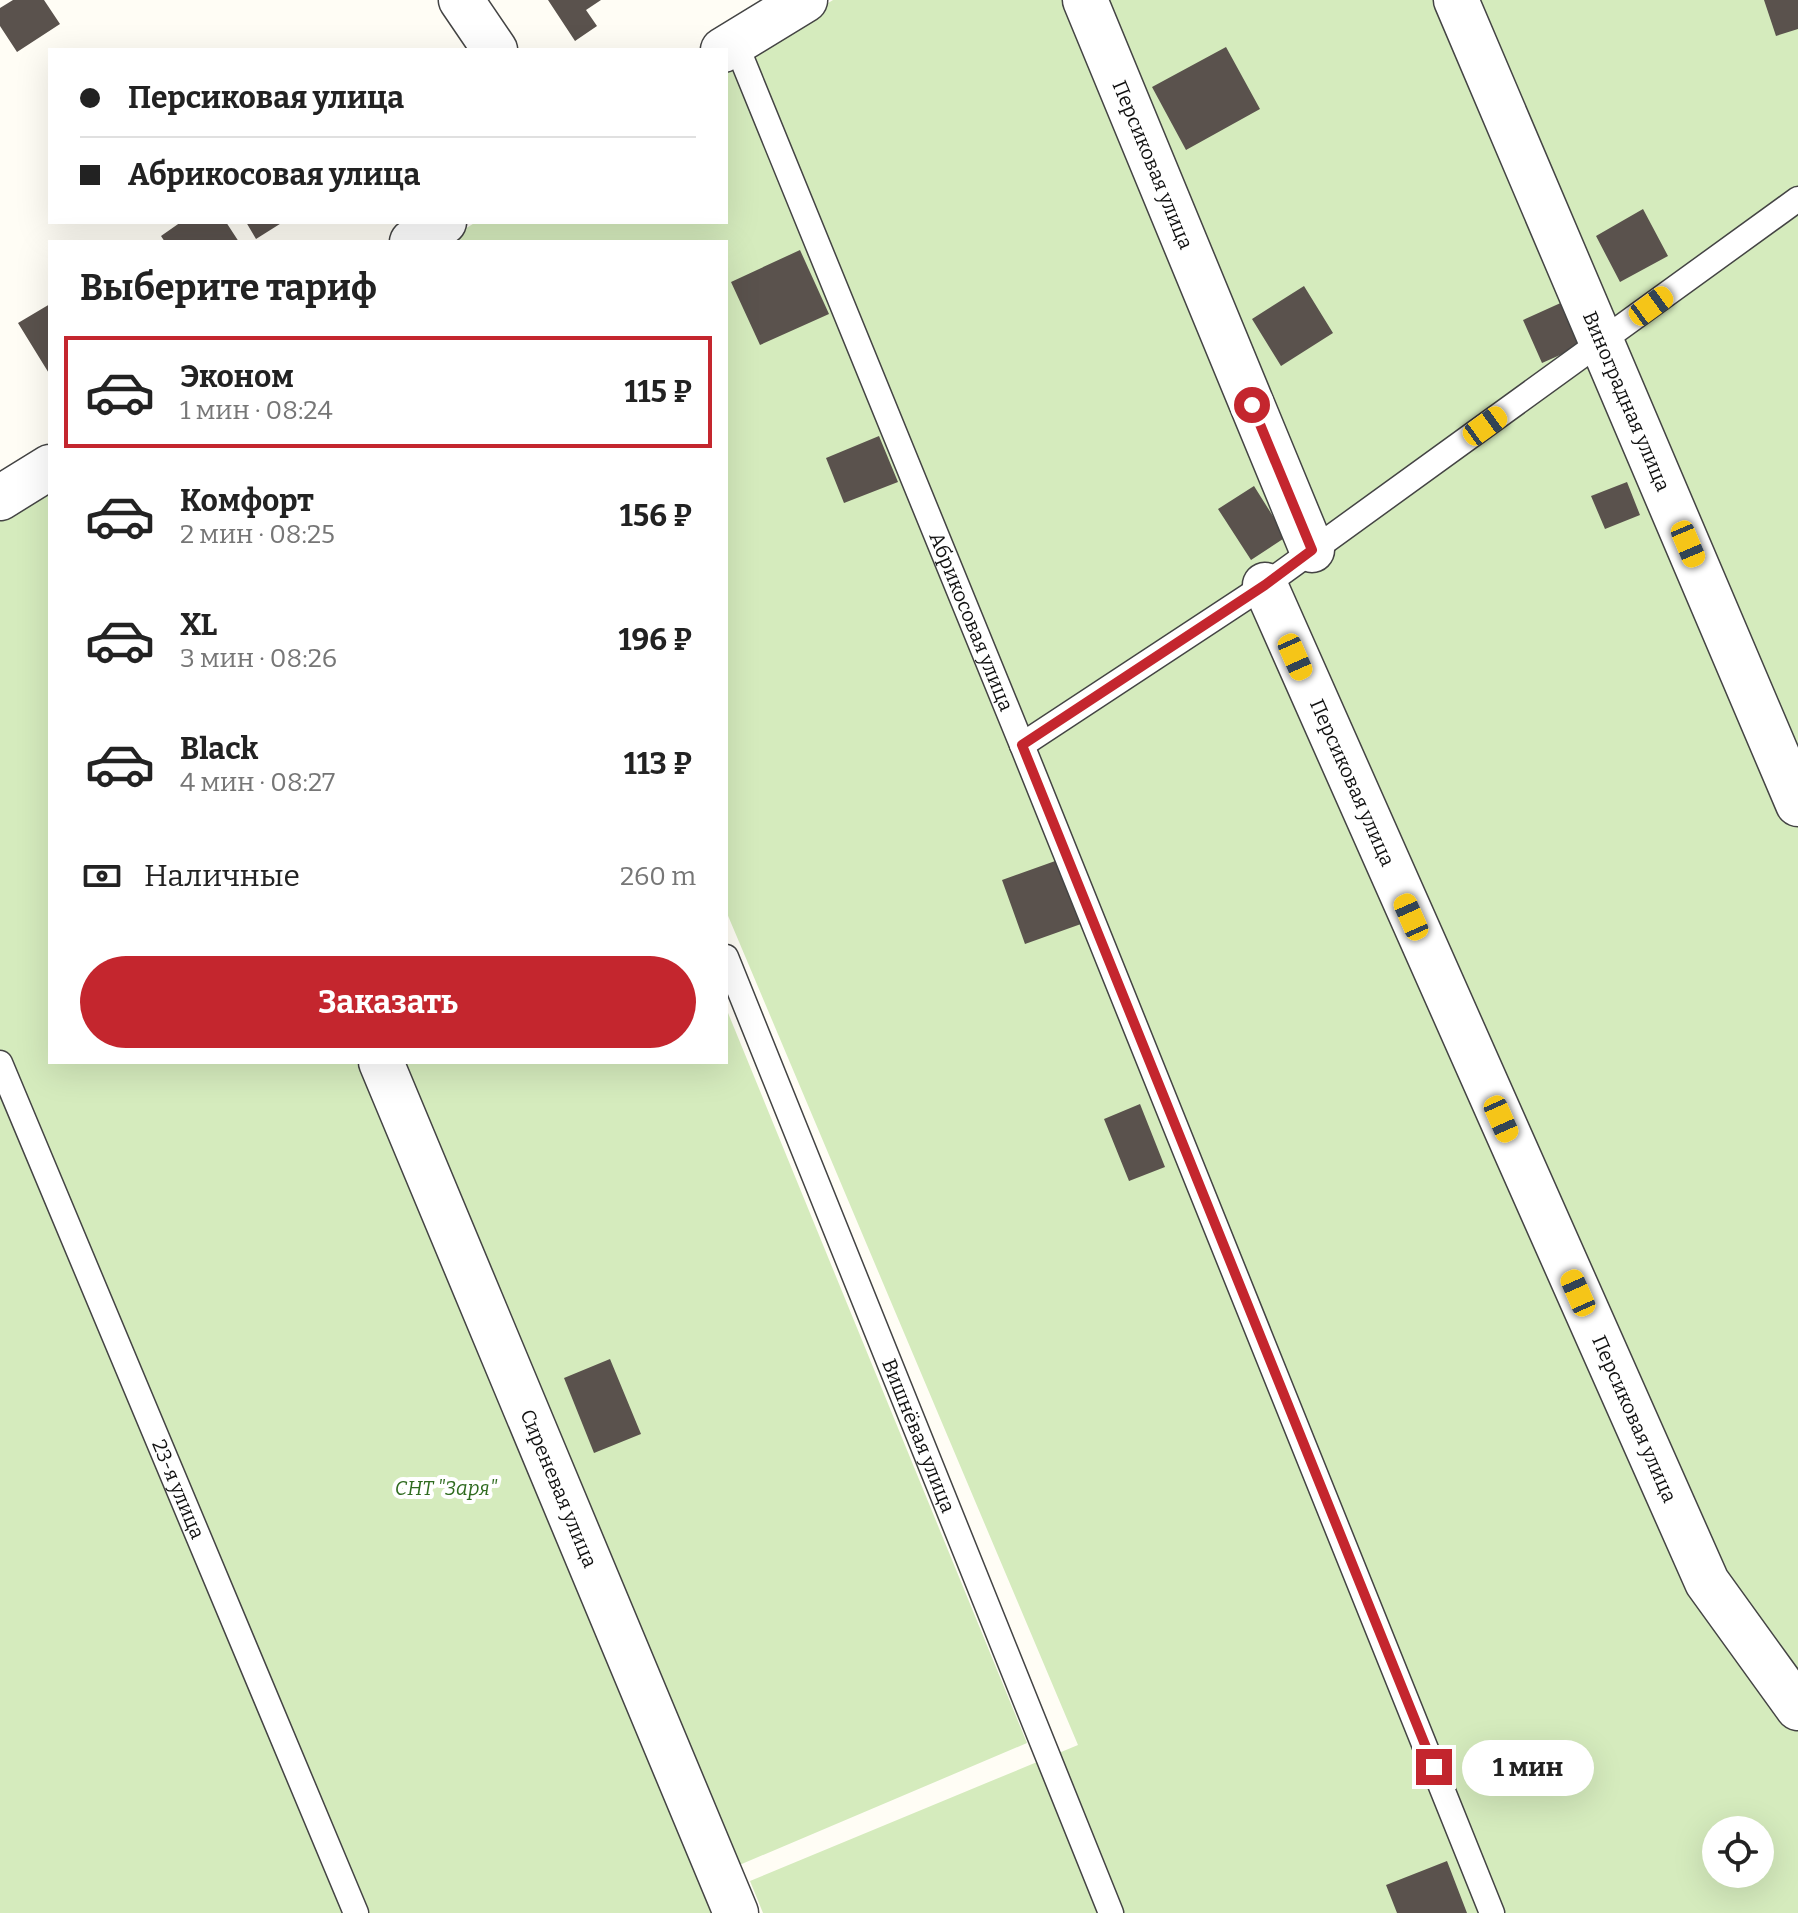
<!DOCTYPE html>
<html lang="ru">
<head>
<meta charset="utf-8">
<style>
	:root { --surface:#fff; --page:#f2f2f2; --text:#222; --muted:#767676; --line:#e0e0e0; --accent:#c4262e }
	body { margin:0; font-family:Bitter,serif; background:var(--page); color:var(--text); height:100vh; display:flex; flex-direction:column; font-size:30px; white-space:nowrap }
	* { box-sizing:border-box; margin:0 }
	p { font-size:26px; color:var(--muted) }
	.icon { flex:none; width:44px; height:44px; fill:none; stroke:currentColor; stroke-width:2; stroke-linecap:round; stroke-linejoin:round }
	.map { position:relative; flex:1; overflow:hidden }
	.drawer { position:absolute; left:48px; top:240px; width:680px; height:824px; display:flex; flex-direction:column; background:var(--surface); border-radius:0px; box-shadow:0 8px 32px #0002 }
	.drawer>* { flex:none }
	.guide { position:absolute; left:48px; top:48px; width:680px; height:176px; border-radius:0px; box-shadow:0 8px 32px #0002; display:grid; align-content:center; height:176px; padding:0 32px; background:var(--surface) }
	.fabs { position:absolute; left:1702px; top:1816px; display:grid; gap:16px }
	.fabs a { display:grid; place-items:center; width:72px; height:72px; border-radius:50%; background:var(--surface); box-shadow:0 8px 32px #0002; font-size:40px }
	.end { position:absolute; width:36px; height:36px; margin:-18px; border:10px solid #c4262e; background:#fff; box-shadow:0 0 0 4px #fff }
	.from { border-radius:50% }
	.bubble { position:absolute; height:56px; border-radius:28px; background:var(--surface); box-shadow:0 8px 32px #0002; font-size:26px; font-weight:700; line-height:56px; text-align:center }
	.car { position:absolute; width:24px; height:48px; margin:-24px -12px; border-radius:10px; box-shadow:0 0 6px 2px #0007; background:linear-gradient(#f5c518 24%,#345 0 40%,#f5c518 0 76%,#345 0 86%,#f5c518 0) }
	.guide b { display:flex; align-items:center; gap:28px; height:76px; font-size:30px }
	.guide b+b { border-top:2px solid var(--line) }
	.guide i { width:20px; height:20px; background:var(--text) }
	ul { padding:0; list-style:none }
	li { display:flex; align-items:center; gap:24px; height:112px; margin:0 16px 12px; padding:0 16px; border:4px solid transparent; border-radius:0px }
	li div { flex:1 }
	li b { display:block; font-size:30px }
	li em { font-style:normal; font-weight:700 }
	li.selected { border-color:var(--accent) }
	li>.icon { width:72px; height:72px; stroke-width:1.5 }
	h2 { padding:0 32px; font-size:36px; line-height:96px }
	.pay { display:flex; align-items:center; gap:20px; height:88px; padding:0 32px; font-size:30px }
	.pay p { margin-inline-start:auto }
	.button { display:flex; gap:16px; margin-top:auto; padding:16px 32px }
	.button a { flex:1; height:92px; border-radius:48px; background:var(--accent); color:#fff; font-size:32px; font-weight:700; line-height:92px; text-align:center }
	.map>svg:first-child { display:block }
	.green { fill:#d5ebbd; fill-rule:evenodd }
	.building { fill:#5a524d }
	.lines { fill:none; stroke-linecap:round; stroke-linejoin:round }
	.service-casing { stroke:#444; stroke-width:27 }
	.minor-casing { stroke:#444; stroke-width:47 }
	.service { stroke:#fff; stroke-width:24 }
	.minor { stroke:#fff; stroke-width:44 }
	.route { stroke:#c4262e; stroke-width:10 }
	.labels { text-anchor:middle; stroke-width:8; stroke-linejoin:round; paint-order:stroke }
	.street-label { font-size:20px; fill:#111; stroke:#fff }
	.park-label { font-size:20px; font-style:italic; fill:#2f6b1f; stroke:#fff }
</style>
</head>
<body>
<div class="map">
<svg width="1798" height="1913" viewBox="0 0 1798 1913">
	<rect width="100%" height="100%" fill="#fffdf5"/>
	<path class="green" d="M 833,0 L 1798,0 L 1798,1913 L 763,1913 L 750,1881 L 1078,1745 L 726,911 L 726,242 L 444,242 L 476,222 L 726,222 L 726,67 ZM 1716,1830 L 1760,1830 L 1760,1874 L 1716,1874 Z
		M 50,482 L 50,1062 L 726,1062 L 726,1008 L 1027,1743 L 704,1880 L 717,1913 L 0,1913 L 0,512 Z"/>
	<path class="building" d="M 13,0 L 44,0 L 60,24 L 17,52 L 0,26 L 0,8 Z
		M 548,0 L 601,0 L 586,10 L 597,26 L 575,41 Z
		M 1764,0 L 1798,0 L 1798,29 L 1776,36 Z
		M 1226,47 L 1260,109 L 1186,150 L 1152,87 Z
		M 1643,209 L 1668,256 L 1620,282 L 1596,236 Z
		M 181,222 L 226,222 L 239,242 L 165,242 L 161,236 Z
		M 246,222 L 283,222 L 256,239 Z
		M 800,250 L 829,314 L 760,345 L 731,282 Z
		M 1304,286 L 1333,333 L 1281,366 L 1252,319 Z
		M 1565,301 L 1585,344 L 1542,363 L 1523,320 Z
		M 50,304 L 50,375 L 18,323 Z
		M 879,436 L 898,482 L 844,503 L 826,458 Z
		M 1627,482 L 1640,515 L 1605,529 L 1591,496 Z
		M 1254,486 L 1286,537 L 1251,560 L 1218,509 Z
		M 1058,860 L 1081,924 L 1025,944 L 1002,880 Z
		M 1140,1104 L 1165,1167 L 1129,1181 L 1104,1119 Z
		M 610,1359 L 641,1434 L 594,1453 L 564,1378 Z
		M 1447,1861 L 1467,1913 L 1397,1913 L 1386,1885 Z"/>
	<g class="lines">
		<g class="service-casing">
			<g id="service">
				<path id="s1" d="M 735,42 L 1022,745 L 1492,1913"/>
				<path d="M 1022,745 L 1265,585 L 1798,199"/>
				<path id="s2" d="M 726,957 L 1111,1913"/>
				<path id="s3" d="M 0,1063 L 356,1913"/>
			</g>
		</g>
		<g class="minor-casing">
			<g id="minor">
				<path d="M 461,0 L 495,50"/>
				<path id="s4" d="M 1085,0 L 1312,550"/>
				<path id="s5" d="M 1456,0 L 1798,804"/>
				<path d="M 723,50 L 805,0"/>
				<path d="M 412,242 L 444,222"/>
				<path d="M 0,498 L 50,467"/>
				<path id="s6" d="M 1265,585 L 1707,1582 L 1798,1708"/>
				<path id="s7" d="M 381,1062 L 736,1913"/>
			</g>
		</g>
		<use href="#service" class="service"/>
		<use href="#minor" class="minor"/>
	</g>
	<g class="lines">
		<path class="route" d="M 1252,405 L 1312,550 L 1265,585 L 1022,745 L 1434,1767"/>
	</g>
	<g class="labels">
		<g class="street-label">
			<text dy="7" stroke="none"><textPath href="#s4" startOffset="178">Персиковая улица</textPath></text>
			<text dy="7" stroke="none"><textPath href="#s5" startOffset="436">Виноградная улица</textPath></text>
			<text dy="7" stroke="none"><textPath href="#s1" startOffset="626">Абрикосовая улица</textPath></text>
			<text dy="7" stroke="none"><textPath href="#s6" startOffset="216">Персиковая улица</textPath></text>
			<text dy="7" stroke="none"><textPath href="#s6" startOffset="912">Персиковая улица</textPath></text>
			<text dy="7" stroke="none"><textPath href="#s2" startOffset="516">Вишнёвая улица</textPath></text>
			<text dy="7" stroke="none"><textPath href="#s3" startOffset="462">23-я улица</textPath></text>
			<text dy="7" stroke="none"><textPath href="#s7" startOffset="462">Сиреневая улица</textPath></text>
		</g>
		<g class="park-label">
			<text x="446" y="1495">СНТ "Заря"</text>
		</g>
	</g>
</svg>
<div class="fabs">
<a><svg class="icon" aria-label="locate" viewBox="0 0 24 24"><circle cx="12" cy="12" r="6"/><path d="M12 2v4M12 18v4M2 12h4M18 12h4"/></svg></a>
</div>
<i class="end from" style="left:1252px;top:405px"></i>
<i class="end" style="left:1434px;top:1767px"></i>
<div class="bubble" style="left:1462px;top:1740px;width:132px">1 мин</div>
<i class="car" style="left:1651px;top:306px;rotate:54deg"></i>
<i class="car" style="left:1485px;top:426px;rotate:54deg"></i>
<i class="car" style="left:1688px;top:544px;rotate:157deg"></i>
<i class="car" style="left:1295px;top:657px;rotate:156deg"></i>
<i class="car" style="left:1411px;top:917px;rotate:336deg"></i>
<i class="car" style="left:1501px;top:1119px;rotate:156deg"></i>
<i class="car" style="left:1578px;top:1293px;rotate:336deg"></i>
<div class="guide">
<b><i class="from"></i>Персиковая улица</b>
<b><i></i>Абрикосовая улица</b>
</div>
<section class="drawer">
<h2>Выберите тариф</h2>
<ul>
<li class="selected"><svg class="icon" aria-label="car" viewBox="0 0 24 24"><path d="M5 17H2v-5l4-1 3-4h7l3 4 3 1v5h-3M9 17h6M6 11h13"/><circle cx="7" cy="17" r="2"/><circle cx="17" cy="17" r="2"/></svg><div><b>Эконом</b><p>1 мин · 08:24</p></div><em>115 ₽</em></li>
<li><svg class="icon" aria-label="car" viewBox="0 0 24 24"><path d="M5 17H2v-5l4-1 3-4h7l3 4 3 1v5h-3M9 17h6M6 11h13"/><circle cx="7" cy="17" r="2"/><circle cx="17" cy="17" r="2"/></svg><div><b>Комфорт</b><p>2 мин · 08:25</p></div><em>156 ₽</em></li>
<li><svg class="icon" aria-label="car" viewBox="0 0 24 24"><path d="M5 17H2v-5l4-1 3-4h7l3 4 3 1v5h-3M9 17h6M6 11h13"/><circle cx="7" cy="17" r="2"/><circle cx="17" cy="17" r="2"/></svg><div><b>XL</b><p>3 мин · 08:26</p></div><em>196 ₽</em></li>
<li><svg class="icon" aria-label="car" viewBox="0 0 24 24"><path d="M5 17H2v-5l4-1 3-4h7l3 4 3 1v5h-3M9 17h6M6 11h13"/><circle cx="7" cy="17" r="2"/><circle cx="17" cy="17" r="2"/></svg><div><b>Black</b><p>4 мин · 08:27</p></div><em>113 ₽</em></li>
</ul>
<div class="pay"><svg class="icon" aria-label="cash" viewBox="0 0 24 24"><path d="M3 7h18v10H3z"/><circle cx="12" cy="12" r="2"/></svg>Наличные<p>260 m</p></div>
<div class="button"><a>Заказать</a></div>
</section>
</div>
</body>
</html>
